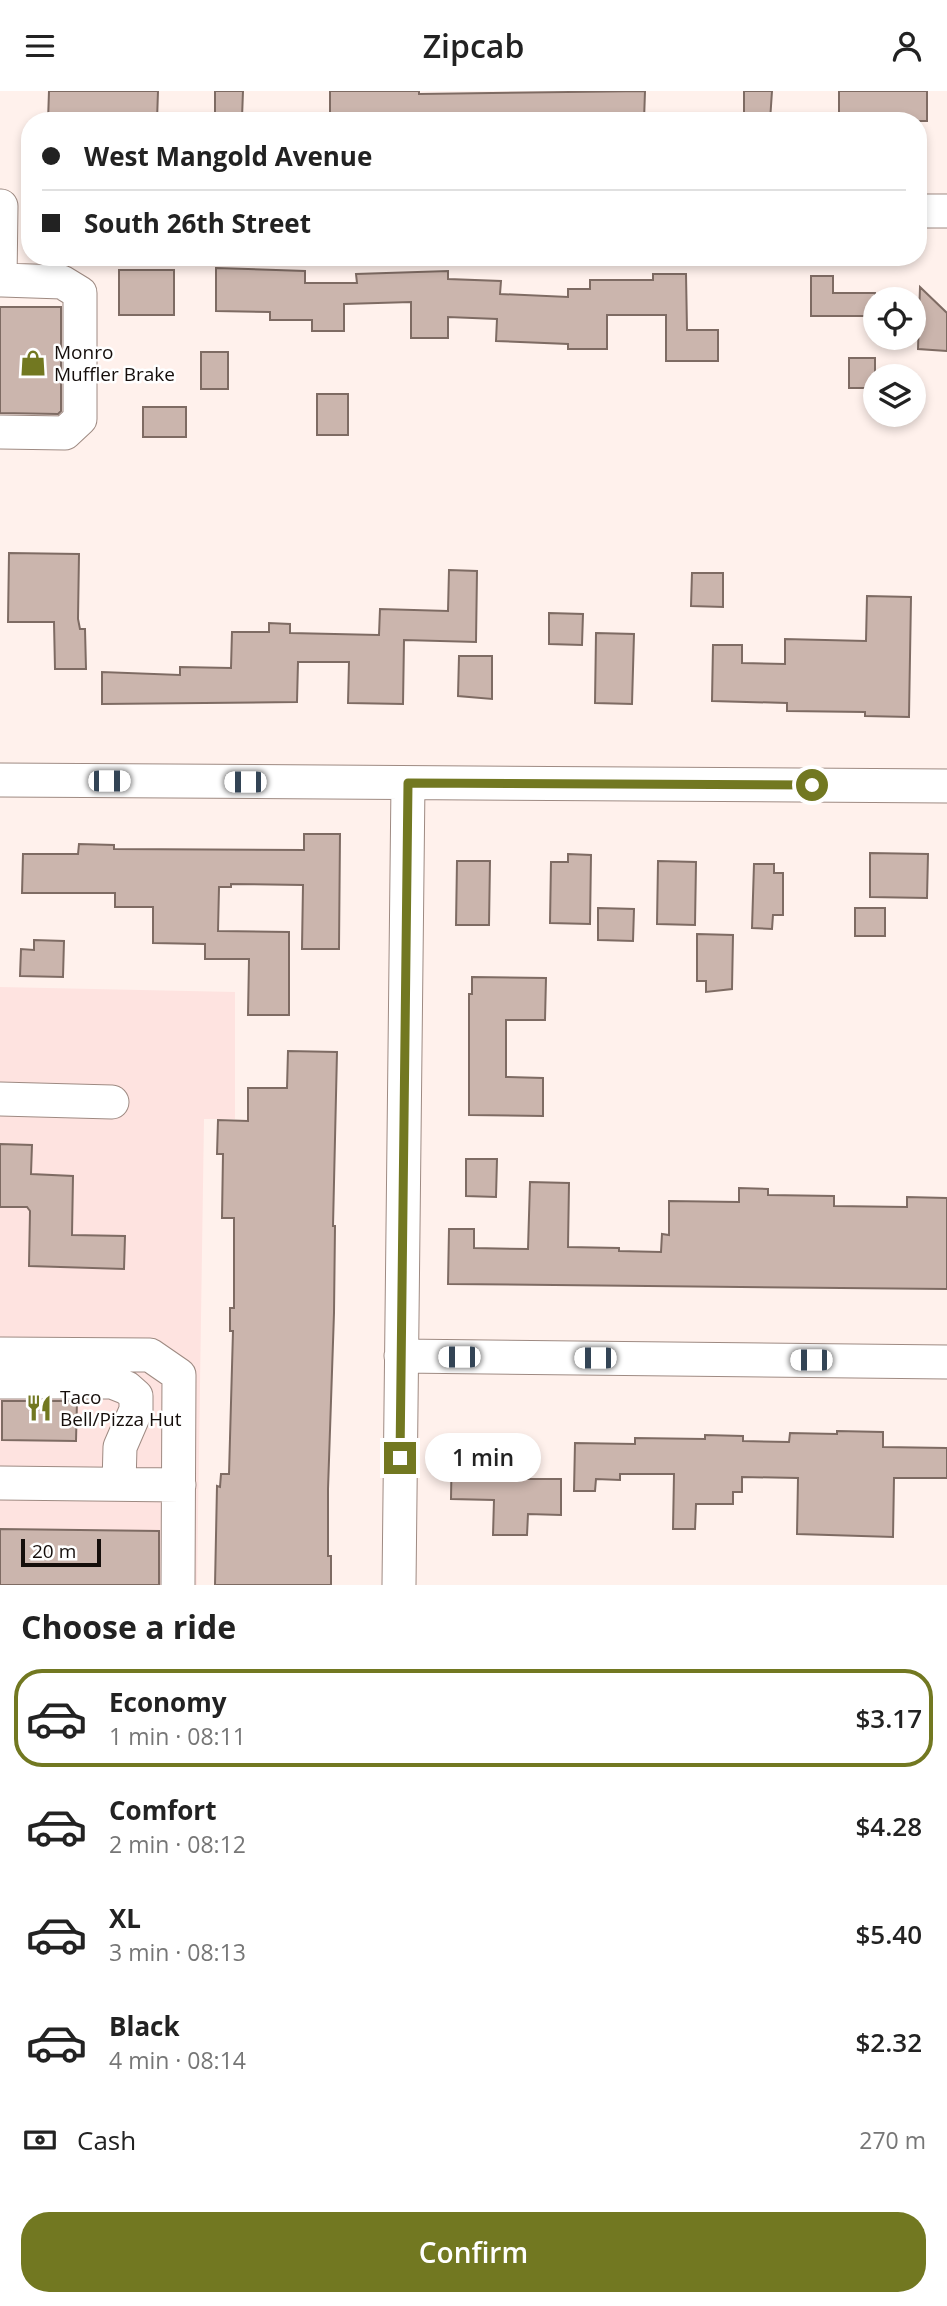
<!DOCTYPE html>
<html lang="en">
<head>
<meta charset="utf-8">
<style>
	:root { --surface:#fff; --page:#f6f6f6; --text:#222; --muted:#767676; --line:#e0e0e0; --accent:#727821 }
	body { margin:0; font-family:"Open Sans",sans-serif; background:var(--page); color:var(--text); height:100vh; display:flex; flex-direction:column; font-size:26px; white-space:nowrap }
	* { box-sizing:border-box; margin:0 }
	p { font-size:23px; color:var(--muted) }
	.icon { flex:none; width:38px; height:38px; fill:none; stroke:currentColor; stroke-width:2; stroke-linecap:round; stroke-linejoin:round }
	.map { position:relative; height:1494px; overflow:hidden }
	.details { display:flex; flex-direction:column; background:var(--surface); flex:1 }
	.details>* { flex:none }
	.banner { position:absolute; left:21px; top:21px; width:906px; height:154px; border-radius:28px; box-shadow:0 4px 10px #0003; display:grid; align-content:center; height:154px; padding:0 21px; background:var(--surface) }
	.controls { position:absolute; left:863px; top:196px; display:grid; gap:14px }
	.controls a { display:grid; place-items:center; width:63px; height:63px; border-radius:50%; background:var(--surface); box-shadow:0 4px 10px #0003; font-size:35px }
	.scale { position:absolute; left:21px; bottom:18px; width:80px; box-sizing:border-box; padding-left:7px; border:4px solid #150e0b; border-top:0; font-size:19px; line-height:24px; white-space:nowrap; color:#150e0b; -webkit-text-stroke:5px #fff; paint-order:stroke }
	.end { position:absolute; width:32px; height:32px; margin:-16px; border:9px solid #727821; background:#fff; box-shadow:0 0 0 4px #fff }
	.from { border-radius:50% }
	.bubble { position:absolute; height:49px; border-radius:24px; background:var(--surface); box-shadow:0 4px 10px #0003; font-size:23px; font-weight:600; line-height:49px; text-align:center }
	.car { position:absolute; width:21px; height:42px; margin:-21px -10px; border-radius:9px; box-shadow:0 0 5px 2px #0007; background:linear-gradient(#fff 24%,#345 0 40%,#fff 0 76%,#345 0 86%,#fff 0) }
	.banner b { display:flex; align-items:center; gap:24px; height:66px; font-size:26px }
	.banner b+b { border-top:2px solid var(--line) }
	.banner i { width:18px; height:18px; background:var(--text) }
	ul { padding:0; list-style:none }
	li { display:flex; align-items:center; gap:21px; height:98px; margin:0 14px 10px; padding:0 7px; border:4px solid transparent; border-radius:28px }
	li div { flex:1 }
	li b { display:block; font-size:26px }
	li em { font-style:normal; font-weight:600 }
	li.selected { border-color:var(--accent) }
	li>.icon { width:63px; height:63px; stroke-width:1.5 }
	h2 { padding:0 21px; font-size:32px; line-height:84px }
	.pay { display:flex; align-items:center; gap:18px; height:77px; padding:0 21px; font-size:26px }
	.pay p { margin-inline-start:auto }
	.action { display:flex; gap:14px; margin-top:auto; padding:14px 21px }
	.action a { flex:1; height:80px; border-radius:28px; background:var(--accent); color:#fff; font-size:28px; font-weight:600; line-height:80px; text-align:center }
	header { display:flex; justify-content:space-between; align-items:center; height:91px; padding:0 21px; background:var(--surface); font-size:32px; font-weight:600 }
	.map>svg:first-child { display:block }
	.commercial { fill:#fee3e0 }
	.building { fill:#cbb5ad; stroke:#7e6b63; stroke-width:2 }
	.lines { fill:none; stroke-linecap:round; stroke-linejoin:round }
	.minor-casing { stroke:#9e8a82; stroke-width:35 }
	.minor { stroke:#fff; stroke-width:33 }
	.route { stroke:#727821; stroke-width:9 }
	.labels { text-anchor:middle; stroke-width:5; stroke-linejoin:round; paint-order:stroke }
	.poi-label { font-size:19px; fill:#150e0b; stroke:#fff; text-anchor:start }
</style>
</head>
<body>
<header><svg class="icon" aria-label="menu" viewBox="0 0 24 24"><path d="M4 6h16M4 12h16M4 18h16"/></svg>Zipcab<svg class="icon" aria-label="person" viewBox="0 0 24 24"><circle cx="12" cy="8" r="4"/><path d="M4 21q1-7 8-7t8 7"/></svg></header>
<div class="map">
<svg width="947" height="1494" viewBox="0 0 947 1494">
	<rect width="100%" height="100%" fill="#fff1ec"/>
	<path class="commercial" d="M 0,896 L 235,901 L 235,1028 L 204,1028 L 197,1494 L 0,1494 Z"/>
	<path class="building" d="M 49,0 L 158,0 L 157,30 L 48,30 Z
		M 215,0 L 243,0 L 242,27 L 215,27 Z
		M 330,0 L 419,0 L 419,3 L 645,0 L 644,30 L 363,30 L 330,26 Z
		M 744,0 L 772,0 L 770,30 L 744,30 Z
		M 839,0 L 927,0 L 927,30 L 839,30 Z
		M 216,177 L 305,180 L 305,192 L 357,192 L 356,183 L 448,180 L 448,188 L 501,190 L 500,203 L 568,206 L 568,198 L 590,198 L 590,189 L 653,189 L 653,183 L 686,183 L 687,239 L 718,239 L 718,270 L 666,270 L 666,224 L 607,224 L 607,258 L 568,258 L 568,253 L 496,250 L 497,228 L 448,226 L 448,247 L 411,247 L 411,211 L 344,213 L 344,240 L 312,240 L 312,229 L 270,229 L 270,221 L 216,220 Z
		M 119,179 L 174,179 L 174,224 L 119,224 Z
		M 811,185 L 833,185 L 833,202 L 875,202 L 875,225 L 811,225 Z
		M 920,196 L 947,222 L 947,260 L 918,258 Z
		M 0,216 L 61,216 L 61,320 L 58,323 L 0,322 Z
		M 201,261 L 228,261 L 228,298 L 201,298 Z
		M 849,267 L 875,267 L 875,297 L 849,297 Z
		M 317,303 L 348,303 L 348,344 L 317,344 Z
		M 143,316 L 186,316 L 186,346 L 143,346 Z
		M 9,462 L 79,463 L 78,528 L 80,538 L 85,538 L 86,578 L 55,578 L 54,531 L 8,531 Z
		M 449,479 L 477,480 L 476,551 L 404,549 L 403,613 L 348,612 L 349,571 L 298,571 L 297,611 L 102,613 L 102,581 L 180,584 L 180,576 L 231,577 L 232,541 L 269,541 L 269,532 L 290,533 L 290,542 L 379,544 L 380,518 L 448,520 Z
		M 692,482 L 723,482 L 723,516 L 691,515 Z
		M 867,505 L 911,506 L 909,626 L 865,625 L 865,621 L 787,620 L 787,612 L 712,610 L 713,554 L 742,554 L 742,572 L 785,573 L 785,548 L 866,550 Z
		M 549,522 L 583,523 L 582,554 L 549,553 Z
		M 596,542 L 634,543 L 632,613 L 595,612 Z
		M 459,565 L 492,565 L 492,608 L 458,605 Z
		M 304,743 L 340,743 L 339,858 L 302,858 L 303,794 L 231,793 L 231,796 L 219,796 L 218,840 L 289,841 L 289,924 L 248,924 L 249,868 L 205,868 L 205,853 L 153,852 L 153,816 L 115,816 L 115,802 L 22,802 L 23,763 L 78,763 L 79,753 L 114,754 L 114,758 L 304,759 Z
		M 870,762 L 928,763 L 927,807 L 870,806 Z
		M 568,763 L 591,764 L 590,833 L 550,832 L 551,771 L 568,771 Z
		M 457,770 L 490,770 L 489,834 L 456,834 Z
		M 658,770 L 696,771 L 695,834 L 657,833 Z
		M 754,773 L 774,773 L 774,782 L 783,782 L 783,824 L 773,824 L 772,838 L 752,837 Z
		M 598,817 L 634,818 L 633,850 L 598,849 Z
		M 855,817 L 885,817 L 885,845 L 855,845 Z
		M 697,843 L 733,844 L 732,898 L 706,901 L 706,890 L 697,890 Z
		M 34,849 L 64,850 L 63,886 L 20,885 L 21,858 L 34,859 Z
		M 472,886 L 546,887 L 545,929 L 506,929 L 506,986 L 543,987 L 543,1025 L 469,1024 L 469,903 L 472,903 Z
		M 288,960 L 337,961 L 333,1135 L 335,1135 L 334,1222 L 328,1398 L 328,1465 L 331,1465 L 331,1494 L 215,1494 L 217,1395 L 220,1396 L 221,1383 L 229,1383 L 233,1240 L 230,1240 L 230,1217 L 234,1217 L 234,1127 L 222,1127 L 223,1063 L 217,1063 L 218,1029 L 248,1030 L 248,997 L 287,997 Z
		M 0,1053 L 32,1054 L 31,1083 L 73,1085 L 72,1144 L 125,1145 L 124,1178 L 29,1175 L 30,1120 L 27,1116 L 0,1116 Z
		M 466,1068 L 497,1068 L 496,1106 L 466,1105 Z
		M 530,1091 L 569,1092 L 568,1156 L 619,1157 L 619,1160 L 661,1161 L 662,1143 L 669,1144 L 669,1110 L 739,1111 L 739,1097 L 768,1098 L 768,1104 L 834,1105 L 834,1115 L 907,1116 L 907,1106 L 947,1107 L 947,1198 L 448,1193 L 449,1138 L 474,1138 L 474,1157 L 528,1158 Z
		M 2,1310 L 77,1310 L 76,1350 L 2,1349 Z
		M 837,1340 L 883,1341 L 883,1356 L 947,1357 L 947,1387 L 894,1387 L 893,1446 L 797,1443 L 798,1387 L 742,1386 L 742,1401 L 733,1401 L 733,1413 L 696,1413 L 695,1438 L 673,1438 L 674,1383 L 620,1383 L 620,1389 L 596,1388 L 595,1400 L 574,1400 L 575,1352 L 635,1353 L 635,1347 L 705,1348 L 705,1344 L 743,1345 L 743,1350 L 789,1351 L 790,1342 L 837,1343 Z
		M 452,1348 L 496,1349 L 495,1388 L 561,1388 L 561,1424 L 528,1423 L 527,1444 L 493,1444 L 494,1409 L 451,1408 Z
		M 0,1438 L 159,1440 L 159,1494 L 0,1494 Z"/>
	<g class="lines">
		<g class="minor-casing">
			<path id="minor" d="M 919,120 L 947,120
				M 0,189 L 1,115
				M 0,341 L 65,342 L 80,328 L 80,202 L 62,191 L 2,189
				M 0,689 L 947,695
				M 0,1008 L 112,1011
				M 0,1263 L 150,1264 L 179,1284 L 178,1494
				M 401,1265 L 947,1271
				M 0,1291 L 112,1291 L 127,1297 L 136,1305 L 136,1319 L 120,1356 L 119,1393
				M 0,1392 L 179,1394
				M 399,1494 L 408,692"/>
		</g>
		<use href="#minor" class="minor"/>
	</g>
	<g class="lines">
		<path class="route" d="M 400,1367 L 408,692 L 812,694"/>
	</g>
	<defs>
		<g id="shop-bare" transform="scale(2.1)"><path d="M-5-2.5h2.3a2.7 3.5 0 0 1 5.4 0H5L5.5 6h-11ZM-1.5-2.5h3a1.5 2.3 0 0 0-3 0Z" fill="#727821" stroke="#fff" stroke-width="2.5" paint-order="stroke"/></g>
		<g id="restaurant-bare" transform="scale(2.1)"><path d="M-5-6h1v4h1v-4h1v4h1v-4h1v5L-1.5 .5V6h-2V.5L-5-1ZM5-6V6H3V1.5H1.5Q1.5-4 5-6Z" fill="#727821" stroke="#fff" stroke-width="2.5" paint-order="stroke"/></g>
	</defs>
	<g fill-rule="evenodd">
		<use href="#shop-bare" x="33" y="272"/>
		<use href="#restaurant-bare" x="39" y="1317"/>
	</g>
	<g class="labels">
		<g class="poi-label">
			<text x="54" y="268">Monro<tspan x="54" dy="22">Muffler Brake</tspan></text>
			<text x="60" y="1313">Taco<tspan x="60" dy="22">Bell/Pizza Hut</tspan></text>
		</g>
	</g>
</svg>
<div class="controls">
<a><svg class="icon" aria-label="locate" viewBox="0 0 24 24"><circle cx="12" cy="12" r="6"/><path d="M12 2v4M12 18v4M2 12h4M18 12h4"/></svg></a>
<a><svg class="icon" aria-label="layers" viewBox="0 0 24 24"><path d="M12 4l9 5-9 5-9-5zM3 14l9 5 9-5"/></svg></a>
</div>
<div class="scale">20 m</div>
<i class="end from" style="left:812px;top:694px"></i>
<i class="end" style="left:400px;top:1367px"></i>
<div class="bubble" style="left:425px;top:1342px;width:116px">1 min</div>
<i class="car" style="left:109px;top:690px;rotate:90deg"></i>
<i class="car" style="left:245px;top:691px;rotate:270deg"></i>
<i class="car" style="left:459px;top:1266px;rotate:270deg"></i>
<i class="car" style="left:595px;top:1267px;rotate:270deg"></i>
<i class="car" style="left:811px;top:1269px;rotate:270deg"></i>
<div class="banner">
<b><i class="from"></i>West Mangold Avenue</b>
<b><i></i>South 26th Street</b>
</div>
</div>
<section class="details">
<h2>Choose a ride</h2>
<ul>
<li class="selected"><svg class="icon" aria-label="car" viewBox="0 0 24 24"><path d="M5 17H2v-5l4-1 3-4h7l3 4 3 1v5h-3M9 17h6M6 11h13"/><circle cx="7" cy="17" r="2"/><circle cx="17" cy="17" r="2"/></svg><div><b>Economy</b><p>1 min · 08:11</p></div><em>$3.17</em></li>
<li><svg class="icon" aria-label="car" viewBox="0 0 24 24"><path d="M5 17H2v-5l4-1 3-4h7l3 4 3 1v5h-3M9 17h6M6 11h13"/><circle cx="7" cy="17" r="2"/><circle cx="17" cy="17" r="2"/></svg><div><b>Comfort</b><p>2 min · 08:12</p></div><em>$4.28</em></li>
<li><svg class="icon" aria-label="car" viewBox="0 0 24 24"><path d="M5 17H2v-5l4-1 3-4h7l3 4 3 1v5h-3M9 17h6M6 11h13"/><circle cx="7" cy="17" r="2"/><circle cx="17" cy="17" r="2"/></svg><div><b>XL</b><p>3 min · 08:13</p></div><em>$5.40</em></li>
<li><svg class="icon" aria-label="car" viewBox="0 0 24 24"><path d="M5 17H2v-5l4-1 3-4h7l3 4 3 1v5h-3M9 17h6M6 11h13"/><circle cx="7" cy="17" r="2"/><circle cx="17" cy="17" r="2"/></svg><div><b>Black</b><p>4 min · 08:14</p></div><em>$2.32</em></li>
</ul>
<div class="pay"><svg class="icon" aria-label="cash" viewBox="0 0 24 24"><path d="M3 7h18v10H3z"/><circle cx="12" cy="12" r="2"/></svg>Cash<p>270 m</p></div>
<div class="action"><a>Confirm</a></div>
</section>
</body>
</html>
